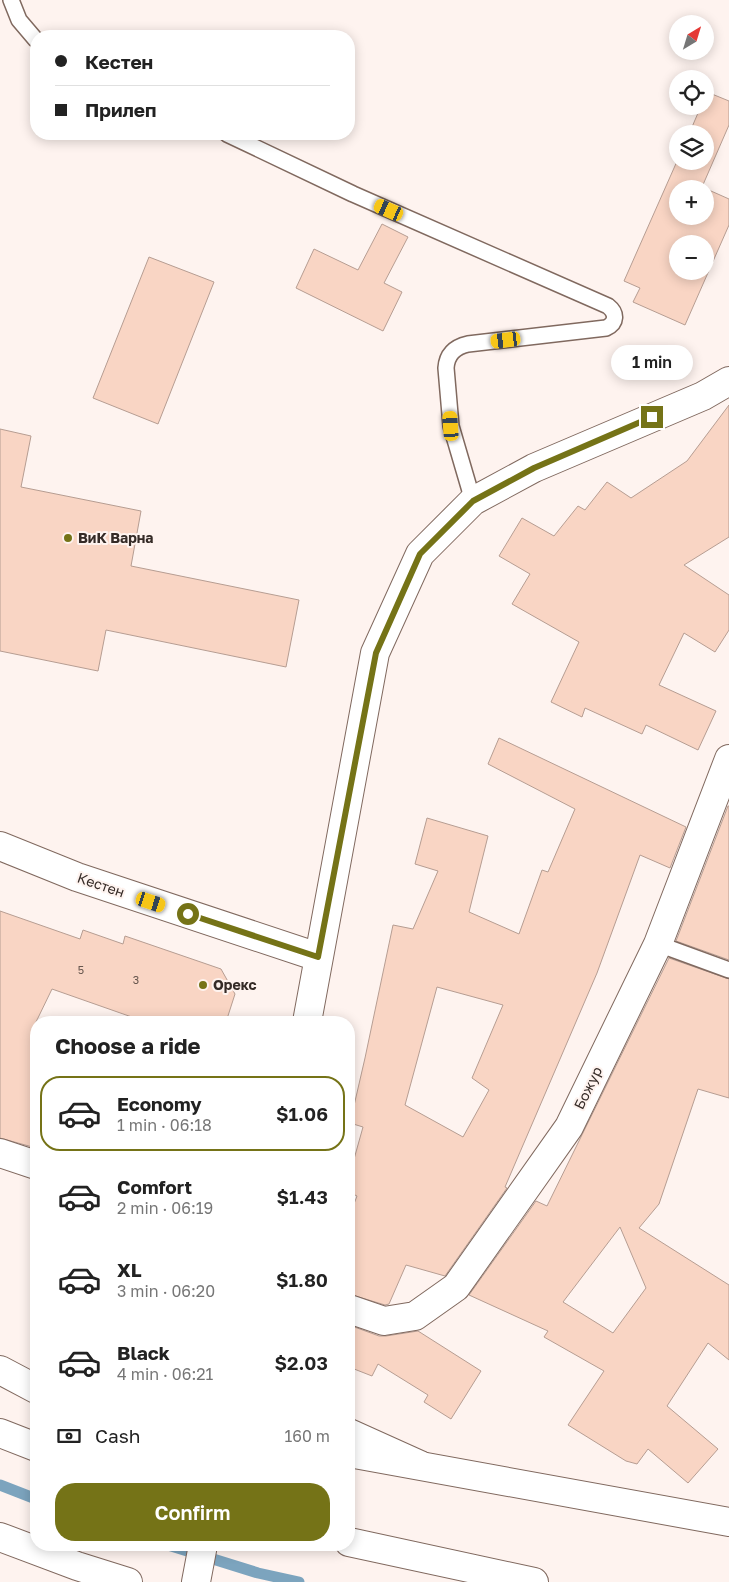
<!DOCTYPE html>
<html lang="en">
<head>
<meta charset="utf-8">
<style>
	:root { --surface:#fff; --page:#f6f6f6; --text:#222; --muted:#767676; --line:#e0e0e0; --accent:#757317 }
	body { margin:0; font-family:"Golos Text",sans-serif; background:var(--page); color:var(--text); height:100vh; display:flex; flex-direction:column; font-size:19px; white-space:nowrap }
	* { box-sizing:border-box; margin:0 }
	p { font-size:16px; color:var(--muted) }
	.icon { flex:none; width:28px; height:28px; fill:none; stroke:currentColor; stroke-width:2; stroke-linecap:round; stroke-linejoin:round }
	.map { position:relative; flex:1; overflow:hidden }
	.sheet { position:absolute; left:30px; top:1016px; width:325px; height:535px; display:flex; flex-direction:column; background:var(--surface); border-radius:20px; box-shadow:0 2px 12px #0003 }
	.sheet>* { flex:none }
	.hud { position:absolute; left:30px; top:30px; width:325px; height:110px; border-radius:20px; box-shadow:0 2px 12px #0003; display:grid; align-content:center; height:110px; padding:0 25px; background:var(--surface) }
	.needle { width:32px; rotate:38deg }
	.buttons { position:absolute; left:669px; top:15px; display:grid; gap:10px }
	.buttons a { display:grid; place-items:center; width:45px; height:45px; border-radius:50%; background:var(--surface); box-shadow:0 2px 12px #0003; font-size:25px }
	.end { position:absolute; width:22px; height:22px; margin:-11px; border:6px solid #757317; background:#fff; box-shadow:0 0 0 2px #fff }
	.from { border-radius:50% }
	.bubble { position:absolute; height:35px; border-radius:18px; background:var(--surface); box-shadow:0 2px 12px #0003; font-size:16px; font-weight:600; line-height:35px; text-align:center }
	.car { position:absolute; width:15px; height:30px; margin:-15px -8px; border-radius:6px; box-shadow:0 0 4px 1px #0007; background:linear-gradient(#f5c518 24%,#345 0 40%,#f5c518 0 76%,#345 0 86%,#f5c518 0) }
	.hud b { display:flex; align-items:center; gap:18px; height:48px; font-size:19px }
	.hud b+b { border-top:1px solid var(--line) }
	.hud i { width:12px; height:12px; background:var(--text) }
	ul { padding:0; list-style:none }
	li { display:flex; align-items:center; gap:15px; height:75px; margin:0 10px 8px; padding:0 15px; border:2px solid transparent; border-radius:20px }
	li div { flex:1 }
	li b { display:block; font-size:19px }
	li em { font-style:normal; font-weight:600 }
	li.current { border-color:var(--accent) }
	li>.icon { width:45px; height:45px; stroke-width:1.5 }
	h2 { padding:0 25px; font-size:22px; line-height:60px }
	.pay { display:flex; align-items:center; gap:12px; height:55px; padding:0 25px; font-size:19px }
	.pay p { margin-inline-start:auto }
	.button { display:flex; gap:10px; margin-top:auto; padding:10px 25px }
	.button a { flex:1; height:58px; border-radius:20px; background:var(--accent); color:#fff; font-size:20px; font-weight:600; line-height:58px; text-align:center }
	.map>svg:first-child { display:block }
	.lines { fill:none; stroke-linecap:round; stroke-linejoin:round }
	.stream { stroke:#7ca4be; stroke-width:11 }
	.building { fill:#f9d5c4; stroke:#b69d92; fill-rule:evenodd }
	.service-casing { stroke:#80695f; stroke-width:18 }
	.minor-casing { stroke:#80695f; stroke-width:30 }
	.tertiary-casing { stroke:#80695f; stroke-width:30 }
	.trunk-casing { stroke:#80695f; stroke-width:30 }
	.service { stroke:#fff; stroke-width:15 }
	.minor { stroke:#fff; stroke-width:28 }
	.tertiary { stroke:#fff; stroke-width:28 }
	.trunk { stroke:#fff; stroke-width:28 }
	.route { stroke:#757317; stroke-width:6 }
	.poi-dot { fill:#757317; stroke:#fef3ef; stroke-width:2 }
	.labels { text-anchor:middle; stroke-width:4; stroke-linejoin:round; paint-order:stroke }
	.number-label { font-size:11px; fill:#66564e }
	.poi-label { font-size:14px; font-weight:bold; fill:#352b27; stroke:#fef3ef; text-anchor:start }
	.street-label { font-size:14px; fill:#352b27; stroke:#fef3ef }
</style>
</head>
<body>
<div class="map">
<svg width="729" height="1582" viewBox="0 0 729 1582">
	<rect width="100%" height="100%" fill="#fef3ef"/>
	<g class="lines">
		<path class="stream" d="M 0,1485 L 36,1499
			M 168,1545 L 258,1573 L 299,1582"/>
	</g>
	<path class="building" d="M 707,92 L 729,101 L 729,125 L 702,187 L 729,199 L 729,225 L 685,325 L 633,302 L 640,288 L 624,281 L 678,159 L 678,161 L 705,161 L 705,134 L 689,134 L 701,106 L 705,106 L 705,96 ZM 678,189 L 705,189 L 705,216 L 678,216 ZM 678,244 L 705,244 L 705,271 L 678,271 Z
		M 382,224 L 408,237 L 384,283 L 402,292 L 383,331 L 296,288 L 314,249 L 358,270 Z
		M 149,257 L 214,282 L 158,424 L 93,398 Z
		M 729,405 L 729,537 L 684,565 L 729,595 L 729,630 L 715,652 L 684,633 L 659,685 L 716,711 L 698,750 L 646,725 L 642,734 L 585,708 L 582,717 L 551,702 L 579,642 L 512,604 L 530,574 L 499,556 L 522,518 L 554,536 L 578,506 L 585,510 L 607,482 L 631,498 L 687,461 Z
		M 0,429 L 31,436 L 21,487 L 141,511 L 131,566 L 299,600 L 286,667 L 106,630 L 98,671 L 0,651 Z
		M 499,738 L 686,827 L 670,868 L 640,855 L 597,973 L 505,1187 L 507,1188 L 445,1276 L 406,1265 L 389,1304 L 385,1305 L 349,1294 L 349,1217 L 357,1196 L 349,1192 L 349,1177 L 363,1127 L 350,1123 L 365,1058 L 393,925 L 413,929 L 438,871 L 415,864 L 427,818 L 488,836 L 469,912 L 519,934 L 542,870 L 548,872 L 575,809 L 488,764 ZM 437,987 L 503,1005 L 472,1078 L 489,1090 L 463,1137 L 405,1105 Z
		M 728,806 L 729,806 L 729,960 L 676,941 Z
		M 0,911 L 80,939 L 83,930 L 123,944 L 125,936 L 221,969 L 235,994 L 226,1022 L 146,1022 L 52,989 L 36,1022 L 36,1148 L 0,1138 Z
		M 669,958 L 729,979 L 729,1098 L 698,1089 L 659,1204 L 639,1228 L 729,1285 L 729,1360 L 708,1343 L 667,1406 L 718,1449 L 688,1483 L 648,1449 L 637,1464 L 626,1461 L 568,1425 L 604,1371 L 544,1337 L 548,1331 L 469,1295 L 536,1201 L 547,1206 ZM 620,1227 L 646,1288 L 613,1333 L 563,1302 Z
		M 349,1325 L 379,1336 L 386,1336 L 418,1331 L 481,1371 L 451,1419 L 424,1402 L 428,1395 L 378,1364 L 372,1376 L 349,1367 Z"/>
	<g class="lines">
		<g class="service-casing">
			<path id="service" d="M 11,0 L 19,20 L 36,40
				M 227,134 L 353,194 L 608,306 C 617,313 617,323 606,328 L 468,344 C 455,347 447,354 446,368 L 451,426 L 473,501
				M 658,944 L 729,970"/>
		</g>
		<g class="minor-casing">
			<path id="minor" d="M 0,846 L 77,877 L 318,957
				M 0,1153 L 36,1165
				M 349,1309 L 384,1321 L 415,1316 L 456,1287 L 569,1127 L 658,944 L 729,759
				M 349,1453 L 729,1522"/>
		</g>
		<g class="tertiary-casing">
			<path id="tertiary" d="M 307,1022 L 375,653 L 420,554 L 473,501 L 534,468 L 703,396 L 729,381
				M 349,1433 L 420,1465
				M 196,1582 L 203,1545"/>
		</g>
		<g class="trunk-casing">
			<path id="trunk" d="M 0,1370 L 36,1389
				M 0,1433 L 36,1447
				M 0,1537 L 77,1566 L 128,1582
				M 349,1542 L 534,1582"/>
		</g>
		<use href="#service" class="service"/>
		<use href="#minor" class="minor"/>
		<use href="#tertiary" class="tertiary"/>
		<use href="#trunk" class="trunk"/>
	</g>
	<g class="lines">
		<path class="route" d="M 188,914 L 318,957 L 376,653 L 420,554 L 473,501 L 534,468 L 652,417"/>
	</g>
	<g class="poi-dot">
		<circle cx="68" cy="538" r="5"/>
		<circle cx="203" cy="985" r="5"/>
	</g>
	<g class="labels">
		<g class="number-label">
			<text x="81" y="974">5</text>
			<text x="136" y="984">3</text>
		</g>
		<g class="poi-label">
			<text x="78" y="543">ВиК Варна</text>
			<text x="213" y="990">Орекс</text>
		</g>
		<g class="street-label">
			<text transform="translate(101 885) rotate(19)" y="5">Кестен</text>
			<text transform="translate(588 1088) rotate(-64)" y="5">Божур</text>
		</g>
	</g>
</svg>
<div class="buttons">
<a><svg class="needle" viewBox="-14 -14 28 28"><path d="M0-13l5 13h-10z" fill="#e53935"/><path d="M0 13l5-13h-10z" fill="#767676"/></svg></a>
<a><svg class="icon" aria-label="locate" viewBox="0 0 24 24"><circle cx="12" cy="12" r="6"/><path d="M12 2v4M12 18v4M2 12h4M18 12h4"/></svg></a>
<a><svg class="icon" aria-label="layers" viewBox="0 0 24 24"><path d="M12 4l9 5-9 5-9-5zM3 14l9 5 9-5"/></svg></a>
<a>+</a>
<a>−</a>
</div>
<i class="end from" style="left:188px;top:914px"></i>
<i class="end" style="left:652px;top:417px"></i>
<div class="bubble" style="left:611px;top:345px;width:82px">1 min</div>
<i class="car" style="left:389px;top:210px;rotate:294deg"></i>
<i class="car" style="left:506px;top:340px;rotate:263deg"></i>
<i class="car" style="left:451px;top:426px;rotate:356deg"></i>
<i class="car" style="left:151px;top:902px;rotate:108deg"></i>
<div class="hud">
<b><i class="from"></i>Кестен</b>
<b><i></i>Прилеп</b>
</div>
<section class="sheet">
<h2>Choose a ride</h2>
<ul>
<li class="current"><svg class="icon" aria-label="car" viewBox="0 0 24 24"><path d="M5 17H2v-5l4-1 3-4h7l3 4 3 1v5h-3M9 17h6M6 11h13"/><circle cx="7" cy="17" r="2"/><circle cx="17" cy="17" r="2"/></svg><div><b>Economy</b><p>1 min · 06:18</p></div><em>$1.06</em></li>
<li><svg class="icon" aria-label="car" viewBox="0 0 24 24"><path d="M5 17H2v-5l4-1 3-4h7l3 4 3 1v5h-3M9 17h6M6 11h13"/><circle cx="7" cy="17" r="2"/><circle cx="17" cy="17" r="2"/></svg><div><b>Comfort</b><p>2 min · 06:19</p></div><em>$1.43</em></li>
<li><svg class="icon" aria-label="car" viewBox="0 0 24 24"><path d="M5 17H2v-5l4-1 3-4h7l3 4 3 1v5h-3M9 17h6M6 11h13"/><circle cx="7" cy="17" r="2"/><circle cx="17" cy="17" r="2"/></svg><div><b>XL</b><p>3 min · 06:20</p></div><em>$1.80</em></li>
<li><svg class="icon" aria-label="car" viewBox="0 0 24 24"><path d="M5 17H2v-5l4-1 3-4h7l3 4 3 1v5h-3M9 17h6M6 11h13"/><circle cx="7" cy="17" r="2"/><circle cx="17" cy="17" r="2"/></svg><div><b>Black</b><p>4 min · 06:21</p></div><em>$2.03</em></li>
</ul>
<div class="pay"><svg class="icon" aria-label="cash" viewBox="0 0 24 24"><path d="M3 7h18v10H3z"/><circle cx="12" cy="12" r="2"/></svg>Cash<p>160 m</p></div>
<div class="button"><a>Confirm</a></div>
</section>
</div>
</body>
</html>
